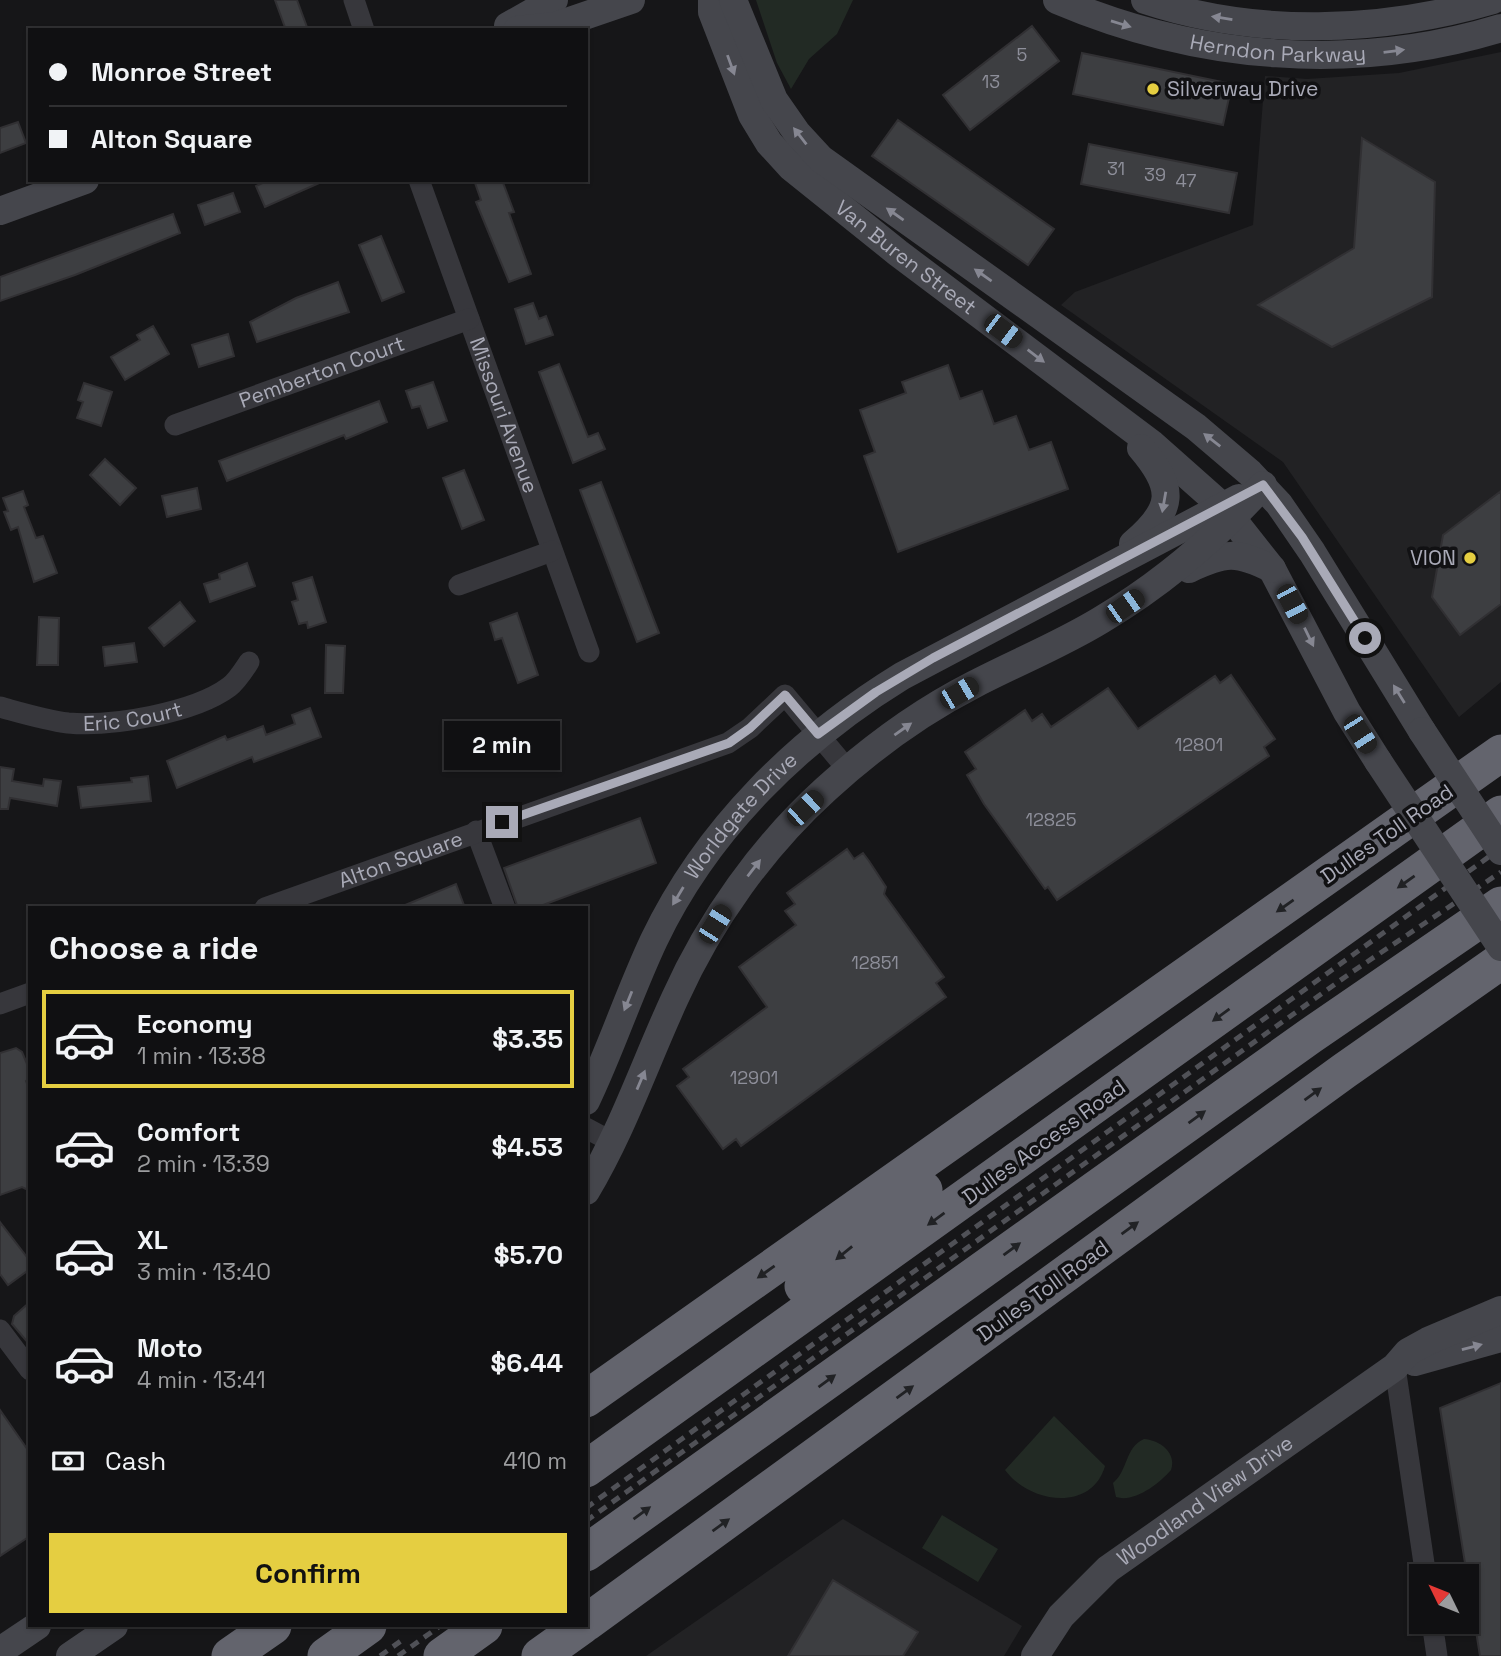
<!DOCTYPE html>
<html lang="en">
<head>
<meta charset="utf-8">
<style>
	:root { --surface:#101012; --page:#1e1e20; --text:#f1f3f6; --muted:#9c9d9f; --line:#303032; --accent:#e5ce41 }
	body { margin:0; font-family:"Space Grotesk",sans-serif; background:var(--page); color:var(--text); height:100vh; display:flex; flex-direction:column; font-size:26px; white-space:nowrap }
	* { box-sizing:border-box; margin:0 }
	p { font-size:23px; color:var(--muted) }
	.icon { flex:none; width:38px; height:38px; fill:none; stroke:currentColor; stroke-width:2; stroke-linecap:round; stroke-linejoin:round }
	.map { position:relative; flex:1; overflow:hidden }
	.details { position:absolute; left:28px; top:906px; width:560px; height:721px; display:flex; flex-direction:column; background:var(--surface); border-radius:0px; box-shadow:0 2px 5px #0004,0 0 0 2px var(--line) }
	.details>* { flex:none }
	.hud { position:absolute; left:28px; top:28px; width:560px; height:154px; border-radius:0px; box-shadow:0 2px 5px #0004,0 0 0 2px var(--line); display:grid; align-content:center; height:154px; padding:0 21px; background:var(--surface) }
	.needle { width:46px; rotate:313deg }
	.fabs { position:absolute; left:1409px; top:1564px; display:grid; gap:14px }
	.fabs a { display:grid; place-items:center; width:70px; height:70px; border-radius:0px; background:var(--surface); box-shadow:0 2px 5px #0004,0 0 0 2px var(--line); font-size:35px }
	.end { position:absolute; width:32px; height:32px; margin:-16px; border:9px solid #a9aab7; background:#111; box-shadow:0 0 0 4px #111 }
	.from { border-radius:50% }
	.bubble { position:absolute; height:49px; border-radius:0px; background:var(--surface); box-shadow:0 2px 5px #0004,0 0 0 2px var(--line); font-size:23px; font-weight:700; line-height:49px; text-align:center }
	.car { position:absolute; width:21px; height:42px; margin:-21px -10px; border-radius:9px; box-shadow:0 0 5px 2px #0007; background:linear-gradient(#222 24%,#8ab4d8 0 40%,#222 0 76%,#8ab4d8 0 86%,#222 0) }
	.hud b { display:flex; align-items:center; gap:24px; height:66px; font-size:26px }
	.hud b+b { border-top:2px solid var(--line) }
	.hud i { width:18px; height:18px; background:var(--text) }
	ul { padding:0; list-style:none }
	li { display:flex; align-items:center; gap:21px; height:98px; margin:0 14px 10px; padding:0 7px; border:4px solid transparent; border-radius:0px }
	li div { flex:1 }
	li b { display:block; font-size:26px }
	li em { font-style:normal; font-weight:700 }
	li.selected { border-color:var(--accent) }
	li>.icon { width:63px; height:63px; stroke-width:1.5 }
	h2 { padding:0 21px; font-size:32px; line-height:84px }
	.pay { display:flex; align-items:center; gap:18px; height:77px; padding:0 21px; font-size:26px }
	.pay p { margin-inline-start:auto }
	.cta { display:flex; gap:14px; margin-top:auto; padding:14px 21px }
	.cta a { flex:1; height:80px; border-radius:0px; background:var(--accent); color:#111; font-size:28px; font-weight:700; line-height:80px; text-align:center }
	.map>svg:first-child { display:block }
	.built { fill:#222224 }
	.green { fill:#222a24 }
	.building { fill:#3d3e41; stroke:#313033; stroke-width:2 }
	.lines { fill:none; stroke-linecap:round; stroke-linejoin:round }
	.street { stroke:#37373c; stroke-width:21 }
	.secondary { stroke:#45464c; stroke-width:28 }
	.highway { stroke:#63646d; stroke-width:37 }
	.rail { stroke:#505157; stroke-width:5; stroke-dasharray:9 7; stroke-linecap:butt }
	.secondary-bridge { stroke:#45464c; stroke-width:28 }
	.oneway { fill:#868792 }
	.oneway2 { fill:#212225 }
	.route { stroke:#a9aab7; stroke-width:9 }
	.poi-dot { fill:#e5ce41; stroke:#111113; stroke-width:2.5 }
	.labels { text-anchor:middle; stroke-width:7; stroke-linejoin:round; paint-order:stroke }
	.number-label { font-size:18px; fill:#8e8f9a }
	.street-label { font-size:21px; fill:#a9aab7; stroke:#111113 }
	.poi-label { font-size:21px; fill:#a9aab7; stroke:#111113; text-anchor:start }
</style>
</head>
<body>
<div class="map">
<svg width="1501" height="1656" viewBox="0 0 1501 1656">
	<rect width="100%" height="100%" fill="#161618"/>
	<path class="built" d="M 1501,52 L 1501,682 L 1459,717 L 1283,462 L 1061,305 L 1075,292 L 1253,225 L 1265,76 L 1307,79 L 1399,73 Z
		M 843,1519 L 1022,1626 L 1004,1656 L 646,1656 Z"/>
	<path class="green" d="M 756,0 L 853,0 L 837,34 L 809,59 L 791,89 L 777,63 Z
		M 1054,1416 L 1105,1466 C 1092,1512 1030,1504 1005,1470 Z
		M 1144,1439 C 1160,1440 1177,1453 1171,1470 C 1159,1484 1134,1503 1116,1497 L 1113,1483 C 1128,1471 1125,1447 1144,1439 Z
		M 942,1515 L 998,1549 L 978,1582 L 922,1548 Z"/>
	<path class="building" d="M 275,0 L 297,0 L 308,30 L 286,30 Z
		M 1032,26 L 1059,61 L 970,130 L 943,95 Z
		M 1082,53 L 1232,84 L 1223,125 L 1073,94 Z
		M 898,120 L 1054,229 L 1028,265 L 872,156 Z
		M 18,122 L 26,143 L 0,153 L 0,128 Z
		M 1362,138 L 1435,182 L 1432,297 L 1332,347 L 1258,305 L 1354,248 Z
		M 1089,144 L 1237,173 L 1229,213 L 1081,184 Z
		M 269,180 L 326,180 L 265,207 L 256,186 Z
		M 474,180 L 502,180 L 514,212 L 509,213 L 531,274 L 509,282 L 476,202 L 481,200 Z
		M 233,193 L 240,212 L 205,225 L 198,205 Z
		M 173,214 L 180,233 L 75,275 L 0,301 L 0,277 Z
		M 381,236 L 404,292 L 382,301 L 359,245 Z
		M 338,282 L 349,312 L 257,342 L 250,322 L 296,298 Z
		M 533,303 L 539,319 L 546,316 L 553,335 L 526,344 L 515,309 Z
		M 153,326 L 169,354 L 125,380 L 111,357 L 140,340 L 137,335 Z
		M 228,334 L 234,356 L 199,367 L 192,345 Z
		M 559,364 L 588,437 L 598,433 L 605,449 L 573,463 L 539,372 Z
		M 948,365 L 960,399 L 982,391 L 994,424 L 1016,416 L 1029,450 L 1051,442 L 1068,489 L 898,552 L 864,456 L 875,452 L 860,410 L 906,393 L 902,382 Z
		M 433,382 L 447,421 L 428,428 L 420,406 L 412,408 L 406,391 Z
		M 84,383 L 112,392 L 101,426 L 77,418 L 83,402 L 78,400 Z
		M 379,401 L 387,422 L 346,439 L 344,435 L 227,481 L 219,461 Z
		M 105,459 L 136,488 L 120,505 L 90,475 Z
		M 464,470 L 484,520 L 462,529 L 443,478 Z
		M 601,482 L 659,633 L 637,642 L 580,490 Z
		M 197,488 L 201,509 L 167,517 L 162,496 Z
		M 23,491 L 28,505 L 24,507 L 36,538 L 43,536 L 57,573 L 34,582 L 18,527 L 11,530 L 4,512 L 8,511 L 3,498 Z
		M 1501,491 L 1501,604 L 1460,635 L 1432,597 L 1443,535 Z
		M 247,563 L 255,586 L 210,602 L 204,584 L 220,579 L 219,574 Z
		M 312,577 L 326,622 L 308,628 L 307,622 L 299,624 L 292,602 L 298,600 L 293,583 Z
		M 180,602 L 195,621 L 164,646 L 149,628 Z
		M 517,613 L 538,675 L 518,683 L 502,638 L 495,640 L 490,623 Z
		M 39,617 L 59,618 L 58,665 L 37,665 Z
		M 134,643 L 137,662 L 105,666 L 103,647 Z
		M 326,645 L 345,646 L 343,693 L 325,693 Z
		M 1231,675 L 1275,739 L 1264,747 L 1269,756 L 1057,900 L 1048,887 L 1045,889 L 984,804 L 967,775 L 976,769 L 965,752 L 1025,710 L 1032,721 L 1042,714 L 1051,727 L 1108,688 L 1138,729 L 1215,676 L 1220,683 Z
		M 310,708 L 321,737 L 254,762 L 252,757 L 177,788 L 167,761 L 225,736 L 227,740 L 263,726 L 266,735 L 295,724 L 292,715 Z
		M 0,767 L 14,769 L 12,781 L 43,786 L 44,779 L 61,781 L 57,806 L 10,798 L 8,809 L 0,809 Z
		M 148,776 L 151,801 L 81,808 L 78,787 L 132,782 L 131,778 Z
		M 640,818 L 656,863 L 535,908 L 518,908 L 504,868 Z
		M 847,849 L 854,859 L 863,853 L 869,861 L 886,887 L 884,894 L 944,977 L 936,983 L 946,997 L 741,1146 L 736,1139 L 723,1149 L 677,1086 L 689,1077 L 683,1069 L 767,1007 L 739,967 L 796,925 L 785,911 L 795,904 L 787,893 Z
		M 456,884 L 465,908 L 398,908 Z
		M 16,1048 L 22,1052 L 30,1071 L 30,1078 L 26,1081 L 30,1090 L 30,1191 L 22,1187 L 0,1195 L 0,1053 Z
		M 0,1222 L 30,1261 L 30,1269 L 8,1285 L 0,1274 Z
		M 30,1302 L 30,1345 L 12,1324 L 14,1316 Z
		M 1501,1383 L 1501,1656 L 1480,1656 L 1440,1408 Z
		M 0,1410 L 30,1453 L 30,1536 L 0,1556 Z
		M 833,1580 L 918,1632 L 903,1656 L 788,1656 Z"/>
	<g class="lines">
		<g class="street">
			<path d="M 354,0 L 364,30"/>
			<path id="s1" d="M 419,180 L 589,652"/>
			<path id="s2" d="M 175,425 L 469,319"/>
			<path d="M 459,585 L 552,551"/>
			<path id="s3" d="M 0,707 C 22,713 45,720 68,723 C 111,727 194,713 229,687 C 237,681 243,671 249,662"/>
			<path d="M 476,831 L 505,908"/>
			<path id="s4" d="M 265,908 L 728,743 L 750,728 L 785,695 L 848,770"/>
			<path d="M 0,1004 L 30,993"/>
			<path d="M 586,1128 L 614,1143"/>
			<path d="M 0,1330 L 30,1370"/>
			<path d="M 1395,1367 L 1426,1577"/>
			<path d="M 1432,1622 L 1437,1656"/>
		</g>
		<g class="secondary">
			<path id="s5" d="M 712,0 L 712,12 L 752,115 L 769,143 L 791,167 L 898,253 L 1152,444 L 1223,507 L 1272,569 L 1347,712 L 1378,761"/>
			<path d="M 733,0 L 774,100 L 797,133 L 821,159 L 1196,427 L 1250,473 L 1279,504 L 1312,552 L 1422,731"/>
			<path id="s6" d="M 1057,0 C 1198,60 1354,73 1501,28"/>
			<path d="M 1145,0 C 1256,37 1381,33 1493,0"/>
			<path d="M 508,26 L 554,0"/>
			<path d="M 517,30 L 555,26 L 631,0"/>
			<path d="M 0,211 L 85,180"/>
			<path d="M 1133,544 C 1174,509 1176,489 1141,448"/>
			<path d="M 1189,569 C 1225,552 1237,551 1272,569"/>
			<path id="s7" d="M 586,1101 C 611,1049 629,993 654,940 C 707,829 798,740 902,676 L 1239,498"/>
			<path d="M 586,1191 C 623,1129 645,1063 675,998 C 710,920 763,846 826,789 C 870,749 920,712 973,685 C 1015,663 1060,645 1101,620 C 1163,583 1215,539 1263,485"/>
			<path d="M 1415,1362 L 1501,1338"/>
			<path d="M 0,1651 L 37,1626"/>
			<path d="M 70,1656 L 114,1626"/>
			<path id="s8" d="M 1035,1656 L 1061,1616 L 1108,1569 L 1395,1367 L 1408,1352 L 1428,1341 L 1501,1310"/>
		</g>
		<path class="highway" d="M 803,1286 L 924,1190
			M 586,1399 L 1501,753
			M 586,1469 L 1501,814
			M 586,1553 L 1310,1036 L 1501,905
			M 586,1623 L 1344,1071 L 1501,961
			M 230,1656 L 273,1626
			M 326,1656 L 368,1626
			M 442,1656 L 484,1626
			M 540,1656 L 582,1626"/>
		<path class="rail" d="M 586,1508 L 1501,848
			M 586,1521 L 1352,972 L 1501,872
			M 380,1656 L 405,1638
			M 398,1656 L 440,1626"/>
		<path class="secondary-bridge" d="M 1422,731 L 1501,851
			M 1378,761 L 1501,947"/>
	</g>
	<defs><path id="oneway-solid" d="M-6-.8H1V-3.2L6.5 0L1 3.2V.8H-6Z" transform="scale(1.75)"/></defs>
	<g class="oneway">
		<use href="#oneway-solid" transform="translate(1222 18) rotate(-171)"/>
		<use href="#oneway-solid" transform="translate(1121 24) rotate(17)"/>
		<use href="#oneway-solid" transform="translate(1394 51) rotate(-7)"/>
		<use href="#oneway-solid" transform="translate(731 65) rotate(70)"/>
		<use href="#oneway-solid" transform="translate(800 136) rotate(-128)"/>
		<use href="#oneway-solid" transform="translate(895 214) rotate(-145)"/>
		<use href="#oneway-solid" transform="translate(983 275) rotate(-145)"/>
		<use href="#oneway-solid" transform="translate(1036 356) rotate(37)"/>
		<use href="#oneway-solid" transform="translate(1212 440) rotate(-142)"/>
		<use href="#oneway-solid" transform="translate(1164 502) rotate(100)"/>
		<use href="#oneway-solid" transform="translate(1309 637) rotate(64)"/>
		<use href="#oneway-solid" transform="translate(1399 694) rotate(-122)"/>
		<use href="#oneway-solid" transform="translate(903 729) rotate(-35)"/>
		<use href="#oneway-solid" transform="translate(754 868) rotate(-52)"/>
		<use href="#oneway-solid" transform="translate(678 896) rotate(121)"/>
		<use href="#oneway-solid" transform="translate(628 1001) rotate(112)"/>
		<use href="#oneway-solid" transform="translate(641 1080) rotate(-67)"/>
		<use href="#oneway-solid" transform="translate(1472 1347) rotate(-15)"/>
	</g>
	<g class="oneway2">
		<use href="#oneway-solid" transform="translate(1406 882) rotate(145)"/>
		<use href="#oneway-solid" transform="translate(1285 906) rotate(145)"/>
		<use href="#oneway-solid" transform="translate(1221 1015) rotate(144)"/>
		<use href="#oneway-solid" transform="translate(1313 1094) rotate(-36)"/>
		<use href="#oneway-solid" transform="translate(1197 1117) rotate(-36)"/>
		<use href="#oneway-solid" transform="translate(936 1219) rotate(144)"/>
		<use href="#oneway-solid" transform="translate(1130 1228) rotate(-36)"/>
		<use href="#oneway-solid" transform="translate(1012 1249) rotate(-36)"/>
		<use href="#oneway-solid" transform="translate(844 1253) rotate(141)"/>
		<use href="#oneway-solid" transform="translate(766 1272) rotate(145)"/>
		<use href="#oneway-solid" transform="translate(827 1381) rotate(-36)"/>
		<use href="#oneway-solid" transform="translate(905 1392) rotate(-36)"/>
		<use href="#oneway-solid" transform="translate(642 1513) rotate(-36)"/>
		<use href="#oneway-solid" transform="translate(721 1525) rotate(-36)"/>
	</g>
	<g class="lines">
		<path class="route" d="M 502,822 L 729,743 L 750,728 L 785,695 L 818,734 L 876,692 L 933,658 L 1263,485 L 1302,537 L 1365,638"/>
	</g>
	<g class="poi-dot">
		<circle cx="1153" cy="89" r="7"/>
		<circle cx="1470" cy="558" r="7"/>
	</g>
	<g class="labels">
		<g class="number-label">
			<text x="1022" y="61">5</text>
			<text x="991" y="88">13</text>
			<text x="1116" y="175">31</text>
			<text x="1155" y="181">39</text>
			<text x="1186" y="187">47</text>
			<text x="1199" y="751">12801</text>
			<text x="1051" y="826">12825</text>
			<text x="875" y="969">12851</text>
			<text x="754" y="1084">12901</text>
		</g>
		<g class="street-label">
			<text dy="7" stroke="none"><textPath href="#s6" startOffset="228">Herndon Parkway</textPath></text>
			<text dy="7" stroke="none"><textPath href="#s5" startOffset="334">Van Buren Street</textPath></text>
			<text dy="7" stroke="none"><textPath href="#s2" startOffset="156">Pemberton Court</textPath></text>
			<text dy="7" stroke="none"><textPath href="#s1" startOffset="250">Missouri Avenue</textPath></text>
			<text dy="7" stroke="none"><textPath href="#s3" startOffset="135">Eric Court</textPath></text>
			<text dy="7" stroke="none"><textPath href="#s7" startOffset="327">Worldgate Drive</textPath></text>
			<text transform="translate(1387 834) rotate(-35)" y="7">Dulles Toll Road</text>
			<text dy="7" stroke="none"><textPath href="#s4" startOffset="144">Alton Square</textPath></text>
			<text transform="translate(1044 1142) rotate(-36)" y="7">Dulles Access Road</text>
			<text transform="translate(1043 1291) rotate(-36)" y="7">Dulles Toll Road</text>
			<text dy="7" stroke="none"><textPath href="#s8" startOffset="233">Woodland View Drive</textPath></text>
		</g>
		<g class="poi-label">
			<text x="1167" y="96">Silverway Drive</text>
			<text x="1456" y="565" text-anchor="end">VION</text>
		</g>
	</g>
</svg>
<div class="fabs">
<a><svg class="needle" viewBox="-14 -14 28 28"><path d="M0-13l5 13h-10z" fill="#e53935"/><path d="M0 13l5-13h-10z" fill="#9c9d9f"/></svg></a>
</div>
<i class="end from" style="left:1365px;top:638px"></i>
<i class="end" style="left:502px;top:822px"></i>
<div class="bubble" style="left:444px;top:721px;width:116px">2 min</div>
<i class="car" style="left:1003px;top:331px;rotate:127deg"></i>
<i class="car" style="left:1292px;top:604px;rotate:152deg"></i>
<i class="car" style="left:1125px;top:606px;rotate:55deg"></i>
<i class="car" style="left:959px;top:693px;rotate:60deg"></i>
<i class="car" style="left:1360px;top:734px;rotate:147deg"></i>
<i class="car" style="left:805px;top:808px;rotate:47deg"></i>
<i class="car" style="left:715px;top:924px;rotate:32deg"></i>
<div class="hud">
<b><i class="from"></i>Monroe Street</b>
<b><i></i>Alton Square</b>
</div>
<section class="details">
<h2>Choose a ride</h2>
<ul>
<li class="selected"><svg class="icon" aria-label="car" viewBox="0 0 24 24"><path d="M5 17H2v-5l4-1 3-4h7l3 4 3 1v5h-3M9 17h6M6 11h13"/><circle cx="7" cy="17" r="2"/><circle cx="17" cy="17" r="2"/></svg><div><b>Economy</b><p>1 min · 13:38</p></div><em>$3.35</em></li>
<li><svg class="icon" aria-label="car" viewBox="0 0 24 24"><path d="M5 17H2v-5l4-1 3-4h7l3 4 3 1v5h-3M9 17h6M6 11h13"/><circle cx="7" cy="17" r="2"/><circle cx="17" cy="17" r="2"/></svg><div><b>Comfort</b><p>2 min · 13:39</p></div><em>$4.53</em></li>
<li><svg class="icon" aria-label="car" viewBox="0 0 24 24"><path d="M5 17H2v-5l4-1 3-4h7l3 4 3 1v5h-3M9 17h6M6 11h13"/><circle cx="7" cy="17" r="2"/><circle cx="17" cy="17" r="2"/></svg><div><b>XL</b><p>3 min · 13:40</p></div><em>$5.70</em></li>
<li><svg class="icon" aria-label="car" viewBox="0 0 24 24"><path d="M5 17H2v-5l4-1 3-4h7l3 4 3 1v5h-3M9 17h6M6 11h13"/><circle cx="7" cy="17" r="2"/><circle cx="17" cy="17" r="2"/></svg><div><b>Moto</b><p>4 min · 13:41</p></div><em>$6.44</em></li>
</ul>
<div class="pay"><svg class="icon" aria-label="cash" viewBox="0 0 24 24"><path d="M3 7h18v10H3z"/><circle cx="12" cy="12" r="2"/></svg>Cash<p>410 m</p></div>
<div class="cta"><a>Confirm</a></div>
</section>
</div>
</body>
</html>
